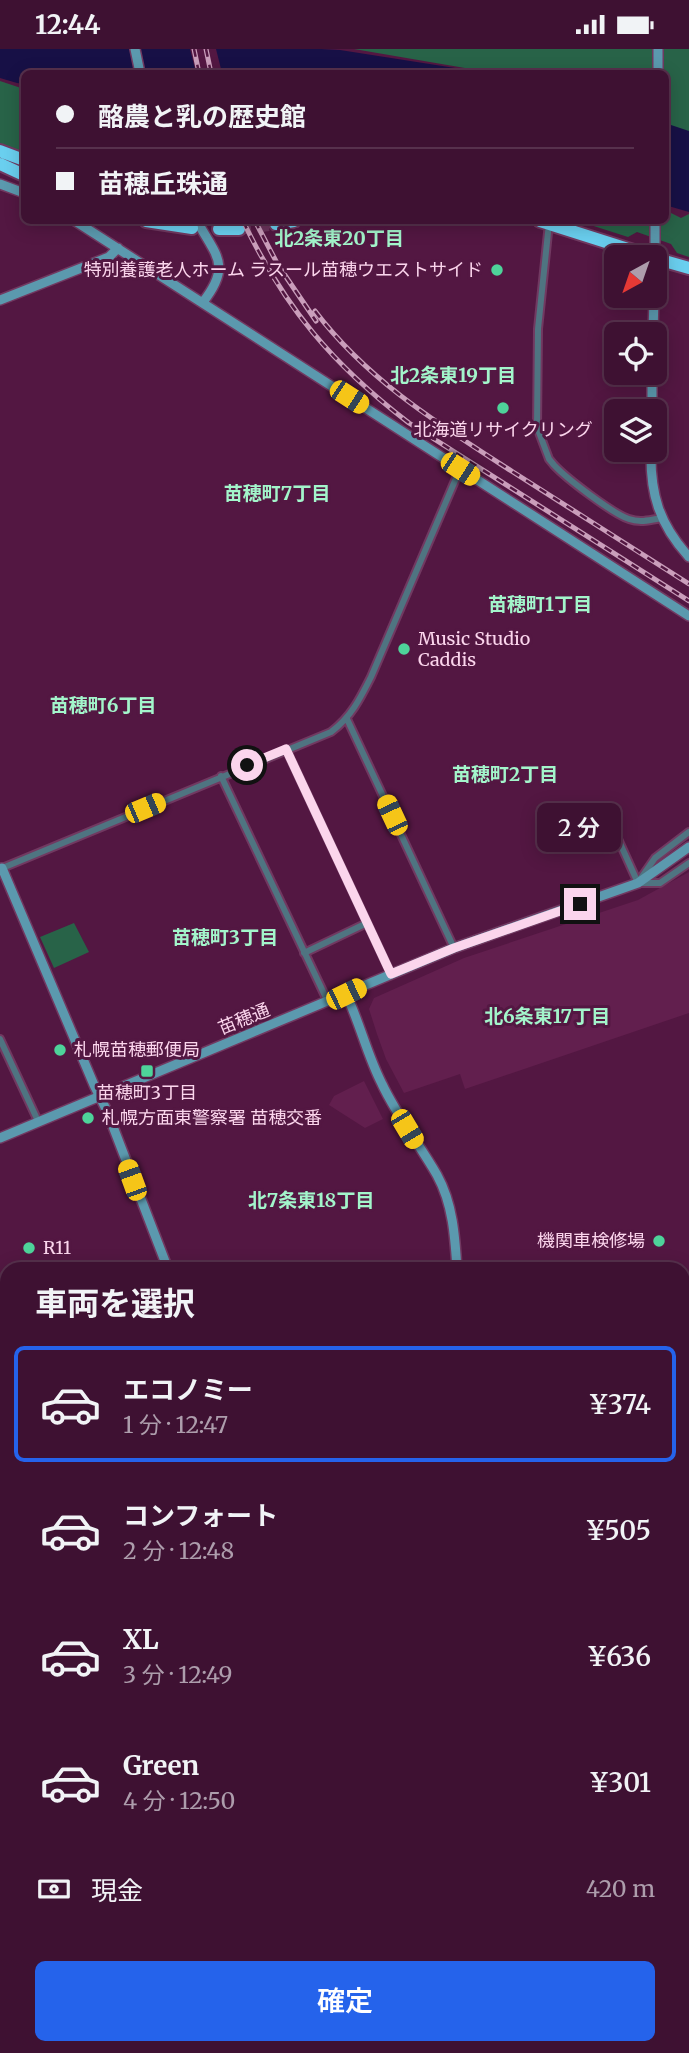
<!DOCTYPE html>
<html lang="ja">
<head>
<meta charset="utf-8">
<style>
	:root { --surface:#3e1132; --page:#491f3e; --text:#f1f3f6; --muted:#ad9dac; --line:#57314d; --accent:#2563eb }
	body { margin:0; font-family:Merriweather,"Noto Sans JP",serif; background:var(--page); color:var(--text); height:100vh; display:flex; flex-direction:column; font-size:26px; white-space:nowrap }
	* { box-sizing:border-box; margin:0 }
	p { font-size:23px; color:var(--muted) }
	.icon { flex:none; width:38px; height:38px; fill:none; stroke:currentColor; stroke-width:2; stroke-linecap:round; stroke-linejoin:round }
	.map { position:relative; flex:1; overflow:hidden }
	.side { position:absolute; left:0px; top:1213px; width:690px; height:793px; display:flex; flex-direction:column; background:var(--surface); border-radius:21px 21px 0 0; box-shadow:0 4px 18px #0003,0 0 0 2px var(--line) }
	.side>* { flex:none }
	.banner { position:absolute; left:21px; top:21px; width:648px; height:154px; border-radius:10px; box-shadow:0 4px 18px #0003,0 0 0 2px var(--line); display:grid; align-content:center; height:154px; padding:0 35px; background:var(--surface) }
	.needle { width:46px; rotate:220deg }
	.tools { position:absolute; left:604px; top:196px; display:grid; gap:14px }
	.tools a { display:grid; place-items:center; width:63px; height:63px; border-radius:10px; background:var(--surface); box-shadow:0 4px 18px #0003,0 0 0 2px var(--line); font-size:35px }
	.end { position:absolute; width:32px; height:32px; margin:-16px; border:9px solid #fbd5ec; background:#111; box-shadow:0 0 0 4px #111 }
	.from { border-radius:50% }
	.bubble { position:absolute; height:49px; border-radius:10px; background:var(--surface); box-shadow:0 4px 18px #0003,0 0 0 2px var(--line); font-size:23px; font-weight:600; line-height:49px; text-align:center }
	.car { position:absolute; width:21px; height:42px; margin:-21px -10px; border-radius:9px; box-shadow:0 0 5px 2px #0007; background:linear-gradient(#f5c518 24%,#345 0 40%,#f5c518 0 76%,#345 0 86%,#f5c518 0) }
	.banner b { display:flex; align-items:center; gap:24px; height:66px; font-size:26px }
	.banner b+b { border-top:2px solid var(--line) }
	.banner i { width:18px; height:18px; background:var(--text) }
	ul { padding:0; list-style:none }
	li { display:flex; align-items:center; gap:21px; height:116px; margin:0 14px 10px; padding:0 21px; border:4px solid transparent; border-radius:10px }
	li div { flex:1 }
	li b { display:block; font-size:26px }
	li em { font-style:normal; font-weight:600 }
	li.current { border-color:var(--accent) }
	li>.icon { width:63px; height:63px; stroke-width:1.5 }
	h2 { padding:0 35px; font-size:32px; line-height:84px }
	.pay { display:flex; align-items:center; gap:18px; height:77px; padding:0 35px; font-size:26px }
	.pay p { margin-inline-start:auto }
	.cta { display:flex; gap:14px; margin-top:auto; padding:14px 35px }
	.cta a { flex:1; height:80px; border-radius:10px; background:var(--accent); color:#fff; font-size:28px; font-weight:600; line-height:80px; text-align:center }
	.status { display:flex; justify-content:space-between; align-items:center; height:49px; padding:0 35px; background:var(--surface); direction:ltr }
	.status svg { height:19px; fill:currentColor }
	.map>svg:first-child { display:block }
	.built { fill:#621f4e }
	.green { fill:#286348 }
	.water { fill:#171046 }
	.pier { fill:#531742 }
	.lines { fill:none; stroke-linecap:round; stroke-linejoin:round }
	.highway-tunnel { stroke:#6c345c; stroke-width:12; stroke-dasharray:12 6; stroke-linecap:butt }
	.street-casing { stroke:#713961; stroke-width:10 }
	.secondary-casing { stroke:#713961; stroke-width:12 }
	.highway-casing { stroke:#713961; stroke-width:16 }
	.street { stroke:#4f7481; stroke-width:6 }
	.secondary { stroke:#5b99ae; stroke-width:9 }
	.highway { stroke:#6acfef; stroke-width:12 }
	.rail-casing { stroke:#ca9ebb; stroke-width:5 }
	.rail { stroke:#531742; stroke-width:2.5; stroke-dasharray:8; stroke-linecap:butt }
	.route { stroke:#fbd5ec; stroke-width:9 }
	.poi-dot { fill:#4ed39a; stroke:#531742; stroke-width:2.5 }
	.labels { text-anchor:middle; stroke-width:6; stroke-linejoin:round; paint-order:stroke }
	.poi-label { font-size:18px; fill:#fbd5ec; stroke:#531742; text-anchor:start }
	.street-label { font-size:18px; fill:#fbd5ec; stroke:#531742 }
	.neighbourhood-label { font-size:19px; font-weight:bold; fill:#a3f5cb; stroke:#531742 }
</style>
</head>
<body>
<div class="status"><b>12:44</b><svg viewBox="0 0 49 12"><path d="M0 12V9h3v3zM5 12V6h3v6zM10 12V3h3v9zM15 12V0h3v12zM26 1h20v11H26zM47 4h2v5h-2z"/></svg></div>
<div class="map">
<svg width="689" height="2004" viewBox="0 0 689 2004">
	<rect width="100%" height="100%" fill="#531742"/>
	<path class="built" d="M 689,823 L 689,964 L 465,1040 L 460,1025 L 404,1044 L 386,1010 L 377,985 L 369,960 L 374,949 L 464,909 L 638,851 Z
		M 364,1032 L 383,1070 L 365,1079 L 329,1056 L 334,1047 Z"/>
	<path class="green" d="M 354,0 L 689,0 L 689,89 L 665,82 L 665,24 L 494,24 Z
		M 0,32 L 24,40 L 24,111 L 0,102 Z
		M 665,161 L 681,169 L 689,165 L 689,208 L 677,204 L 671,195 L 637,183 L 628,188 L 578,172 L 665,172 Z
		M 74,874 L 89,903 L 54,919 L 40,888 Z
		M 7,1345 L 7,1483 L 0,1486 L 0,1348 Z
		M 683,1516 L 689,1520 L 689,1616 L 683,1628 Z"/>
	<path class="water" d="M 0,0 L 321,0 L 340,1 L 487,24 L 24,24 L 24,35 L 17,34 L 0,29 Z
		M 665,74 L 689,82 L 689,163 L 665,156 Z"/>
	<path class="pier" d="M 190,0 L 216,0 L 222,24 L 196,24 Z"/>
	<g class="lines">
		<path class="highway-tunnel" d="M 239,180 L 276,175"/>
		<g class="street-casing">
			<path id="street" d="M 549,174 L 538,280 L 537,378 L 549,410 L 554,416 C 566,429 613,465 629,470 C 640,474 651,471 662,469
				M 347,670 L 454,899
				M 286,700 L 391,925
				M 221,727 L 328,953
				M 604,759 L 638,834
				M 0,820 L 331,683 C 351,668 360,650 371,628 L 460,420
				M 641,829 L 655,809 L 689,783
				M 640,834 L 660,834 L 689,814
				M 304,904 L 367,874
				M 0,990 L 38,1072
				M 0,1340 L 7,1337
				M 682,1422 L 689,1423
				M 0,1492 L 7,1489
				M 682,1639 L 689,1628
				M 682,1682 L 689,1686
				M 0,1805 L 7,1802
				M 0,1889 L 7,1884
				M 0,1954 L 6,1968 L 7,1978
				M 682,1968 L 689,1968
				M 22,1998 L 26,2004
				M 234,1998 L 263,2004
				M 94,2004 L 102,1998
				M 418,2004 L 419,1998
				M 479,2004 L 480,1998"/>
		</g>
		<g class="secondary-casing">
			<path id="secondary" d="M 135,0 L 140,24
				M 658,24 L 658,0
				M 0,135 L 24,144
				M 75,172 L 689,567
				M 197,172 C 216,207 232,216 203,253
				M 655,214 L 655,172
				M 0,251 L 109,208 L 118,199
				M 653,285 L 654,247
				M 652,362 L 652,324
				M 651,401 C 650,445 659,475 689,508
				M 2,819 L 94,1036 L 107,1062 L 168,1220
				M 346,945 C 360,974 367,1006 382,1035 C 397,1067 419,1095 437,1126 C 453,1155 455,1188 457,1220
				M 0,1089 L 454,899 L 638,834 L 689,798
				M 682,1345 L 689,1346
				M 682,1508 L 689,1512
				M 0,1620 L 7,1636
				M 0,1662 L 7,1659
				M 682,1794 L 689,1784
				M 682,1841 L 689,1845
				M 0,1982 L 7,1978
				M 305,1998 L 315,2004
				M 282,2004 L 286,1998
				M 622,2004 L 624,1998"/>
		</g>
		<g class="highway-casing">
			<path id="highway" d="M 0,102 L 24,111
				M 0,115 L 24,126
				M 146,172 L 192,179
				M 540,172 L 653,208
				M 276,175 L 294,172
				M 219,180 L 239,180
				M 654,209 L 689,219"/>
		</g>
		<use href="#street" class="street"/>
		<use href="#secondary" class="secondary"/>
		<use href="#highway" class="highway"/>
		<g class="rail-casing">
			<path id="rail" d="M 194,0 L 199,24
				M 206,0 L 211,24
				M 243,172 C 285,259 332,315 409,374 L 689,552
				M 255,172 L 278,216 L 316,272
				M 315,262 C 368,332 440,376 513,423 C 572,460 630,498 689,535"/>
		</g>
		<use href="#rail" class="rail"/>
	</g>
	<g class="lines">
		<path class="route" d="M 247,716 L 286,700 L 391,925 L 454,899 L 580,855"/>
	</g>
	<g class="poi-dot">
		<circle cx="497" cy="221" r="7"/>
		<circle cx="503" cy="359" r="7"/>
		<circle cx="404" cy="600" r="7"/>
		<circle cx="60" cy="1001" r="7"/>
		<rect x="140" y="1015" width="14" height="14" rx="3.5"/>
		<circle cx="88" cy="1069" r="7"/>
		<circle cx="659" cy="1192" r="7"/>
		<circle cx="29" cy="1199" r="7"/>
	</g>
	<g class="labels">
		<g class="poi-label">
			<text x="483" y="227" text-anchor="end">特別養護老人ホーム ラスール苗穂ウエストサイド</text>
			<text x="503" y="387" text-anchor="middle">北海道リサイクリング</text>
			<text x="418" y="596">Music Studio<tspan x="418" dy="21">Caddis</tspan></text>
			<text x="74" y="1007">札幌苗穂郵便局</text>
			<text x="147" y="1050" text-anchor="middle">苗穂町3丁目</text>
			<text x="102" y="1075">札幌方面東警察署 苗穂交番</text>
			<text x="645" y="1198" text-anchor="end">機関車検修場</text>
			<text x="43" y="1205">R11</text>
		</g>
		<g class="street-label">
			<text transform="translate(244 970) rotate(-22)" y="6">苗穂通</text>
		</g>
		<g class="neighbourhood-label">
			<text x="339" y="196">北2条東20丁目</text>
			<text x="453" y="333">北2条東19丁目</text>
			<text x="277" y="451">苗穂町7丁目</text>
			<text x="540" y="562">苗穂町1丁目</text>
			<text x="103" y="663">苗穂町6丁目</text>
			<text x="505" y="732">苗穂町2丁目</text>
			<text x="225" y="895">苗穂町3丁目</text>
			<text x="547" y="974">北6条東17丁目</text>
			<text x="311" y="1158">北7条東18丁目</text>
		</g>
	</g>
</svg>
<div class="tools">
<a><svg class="needle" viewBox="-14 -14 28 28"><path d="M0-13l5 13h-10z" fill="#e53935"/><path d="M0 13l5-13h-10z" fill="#ad9dac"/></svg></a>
<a><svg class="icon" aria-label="locate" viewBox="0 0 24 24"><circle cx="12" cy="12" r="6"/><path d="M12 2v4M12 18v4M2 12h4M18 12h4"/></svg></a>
<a><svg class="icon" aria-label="layers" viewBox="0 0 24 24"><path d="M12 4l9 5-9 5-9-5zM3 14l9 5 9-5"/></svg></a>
</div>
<i class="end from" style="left:247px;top:716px"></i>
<i class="end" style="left:580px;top:855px"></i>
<div class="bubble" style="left:537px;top:754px;width:84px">2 分</div>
<i class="car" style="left:349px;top:348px;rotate:123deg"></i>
<i class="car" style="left:460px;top:420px;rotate:123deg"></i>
<i class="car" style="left:145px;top:759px;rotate:67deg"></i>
<i class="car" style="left:392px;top:766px;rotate:335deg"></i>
<i class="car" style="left:346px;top:945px;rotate:64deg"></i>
<i class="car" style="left:407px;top:1080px;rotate:149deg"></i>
<i class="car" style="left:132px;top:1131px;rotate:340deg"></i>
<div class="banner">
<b><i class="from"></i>酪農と乳の歴史館</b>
<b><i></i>苗穂丘珠通</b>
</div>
<section class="side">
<h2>車両を選択</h2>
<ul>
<li class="current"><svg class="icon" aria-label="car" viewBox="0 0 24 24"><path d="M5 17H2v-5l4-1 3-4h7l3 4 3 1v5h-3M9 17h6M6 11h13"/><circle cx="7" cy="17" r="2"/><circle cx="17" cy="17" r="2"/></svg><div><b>エコノミー</b><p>1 分 · 12:47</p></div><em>¥374</em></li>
<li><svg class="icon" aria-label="car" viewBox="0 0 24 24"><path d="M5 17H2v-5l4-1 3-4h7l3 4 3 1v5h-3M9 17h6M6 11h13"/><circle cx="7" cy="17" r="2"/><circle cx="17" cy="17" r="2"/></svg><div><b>コンフォート</b><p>2 分 · 12:48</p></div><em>¥505</em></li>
<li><svg class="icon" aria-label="car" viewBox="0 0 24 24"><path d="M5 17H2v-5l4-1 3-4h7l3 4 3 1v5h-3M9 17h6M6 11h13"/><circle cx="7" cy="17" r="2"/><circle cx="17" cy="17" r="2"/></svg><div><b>XL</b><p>3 分 · 12:49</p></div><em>¥636</em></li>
<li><svg class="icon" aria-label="car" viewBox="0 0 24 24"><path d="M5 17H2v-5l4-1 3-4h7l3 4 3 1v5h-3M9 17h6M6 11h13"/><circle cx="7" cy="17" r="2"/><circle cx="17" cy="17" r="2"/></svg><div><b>Green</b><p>4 分 · 12:50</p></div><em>¥301</em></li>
</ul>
<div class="pay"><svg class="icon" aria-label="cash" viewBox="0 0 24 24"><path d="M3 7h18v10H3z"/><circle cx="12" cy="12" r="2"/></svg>現金<p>420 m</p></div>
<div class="cta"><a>確定</a></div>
</section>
</div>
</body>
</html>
